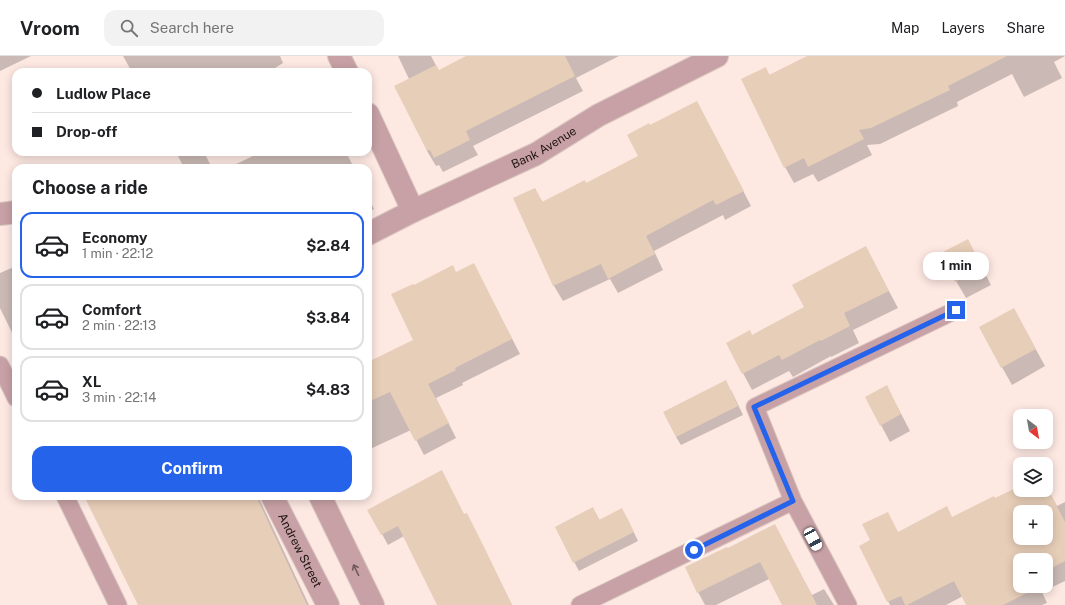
<!DOCTYPE html>
<html lang="en">
<head>
<meta charset="utf-8">
<style>
	:root { --surface:#fff; --page:#f2f2f2; --text:#202124; --muted:#757577; --line:#e0e0e0; --accent:#2563eb }
	body { margin:0; font-family:"Public Sans",sans-serif; background:var(--page); color:var(--text); height:100vh; display:flex; flex-direction:column; font-size:15px; white-space:nowrap }
	* { box-sizing:border-box; margin:0 }
	p { font-size:13px; color:var(--muted) }
	.icon { flex:none; width:22px; height:22px; fill:none; stroke:currentColor; stroke-width:2; stroke-linecap:round; stroke-linejoin:round }
	.map { position:relative; flex:1; overflow:hidden }
	.side { position:absolute; left:12px; top:108px; width:360px; height:336px; display:flex; flex-direction:column; background:var(--surface); border-radius:12px; box-shadow:0 2px 10px #0003 }
	.side>* { flex:none }
	.hud { position:absolute; left:12px; top:12px; width:360px; height:88px; border-radius:12px; box-shadow:0 2px 10px #0003; display:grid; align-content:center; height:88px; padding:0 20px; background:var(--surface) }
	.needle { width:26px; rotate:149deg }
	.controls { position:absolute; left:1013px; top:353px; display:grid; gap:8px }
	.controls a { display:grid; place-items:center; width:40px; height:40px; border-radius:8px; background:var(--surface); box-shadow:0 2px 10px #0003; font-size:20px }
	.end { position:absolute; width:18px; height:18px; margin:-9px; border:5px solid #2563eb; background:#fff; box-shadow:0 0 0 2px #fff }
	.from { border-radius:50% }
	.bubble { position:absolute; height:28px; border-radius:12px; background:var(--surface); box-shadow:0 2px 10px #0003; font-size:13px; font-weight:700; line-height:28px; text-align:center }
	.car { position:absolute; width:12px; height:24px; margin:-12px -6px; border-radius:5px; box-shadow:0 0 3px 1px #0007; background:linear-gradient(#fff 24%,#345 0 40%,#fff 0 76%,#345 0 86%,#fff 0) }
	.hud b { display:flex; align-items:center; gap:14px; height:38px; font-size:15px }
	.hud b+b { border-top:1px solid var(--line) }
	.hud i { width:10px; height:10px; background:var(--text) }
	ul { padding:0; list-style:none }
	li { display:flex; align-items:center; gap:12px; height:66px; margin:0 8px 6px; padding:0 12px; border:2px solid var(--line); border-radius:12px }
	li div { flex:1 }
	li b { display:block; font-size:15px }
	li em { font-style:normal; font-weight:700 }
	li.selected { border-color:var(--accent) }
	li>.icon { width:36px; height:36px; stroke-width:1.5 }
	h2 { padding:0 20px; font-size:18px; line-height:48px }
	.cta { display:flex; gap:8px; margin-top:auto; padding:8px 20px }
	.cta a { flex:1; height:46px; border-radius:12px; background:var(--accent); color:#fff; font-size:16px; font-weight:700; line-height:46px; text-align:center }
	header { display:flex; align-items:center; gap:24px; box-sizing:border-box; height:56px; padding:0 20px; background:var(--surface); border-bottom:1px solid var(--line) }
	header strong { font-size:19px }
	nav { display:flex; gap:22px; margin-inline-start:auto; font-size:14px }
	.search { width:280px; height:36px; background:var(--page); display:flex; align-items:center; gap:10px; box-sizing:border-box; padding:0 14px; border-radius:12px; color:var(--muted); font-size:15px }
	.map>svg:first-child { display:block }
	.shadow { fill:#0003; fill-rule:evenodd }
	.building { fill:#e7ceb8; fill-rule:evenodd }
	.lines { fill:none; stroke-linecap:round; stroke-linejoin:round }
	.lane-casing { stroke:#d9c6c0; stroke-width:19 }
	.street-casing { stroke:#d9c6c0; stroke-width:24 }
	.lane { stroke:#c7a1a6; stroke-width:17 }
	.street { stroke:#c7a1a6; stroke-width:22 }
	.oneway { stroke:#725a5a }
	.route { stroke:#2563eb; stroke-width:5 }
	.labels { text-anchor:middle; stroke-width:4; stroke-linejoin:round; paint-order:stroke }
	.street-label { font-size:12px; fill:#1e130f; stroke:#fafafa }
</style>
</head>
<body>
<header>
<strong>Vroom</strong>
<div class="search"><svg class="icon" aria-label="search" viewBox="0 0 24 24"><circle cx="10" cy="10" r="6"/><path d="M15 15l6 6"/></svg>Search here</div>
<nav><a>Map</a><a>Layers</a><a>Share</a></nav>
</header>
<div class="map">
<svg width="1065" height="549" viewBox="0 0 1065 549">
	<rect width="100%" height="100%" fill="#fde8e2"/>
	<path class="shadow" d="M 0,0 L 31,0 L 0,15 Z
		M 123,0 L 280,0 L 283,7 L 275,12 L 277,16 L 132,16 Z
		M 398,0 L 431,0 L 439,15 L 468,0 L 619,0 L 576,22 L 583,35 L 473,90 L 478,99 L 443,116 L 439,109 L 436,110 L 427,95 L 409,23 Z
		M 812,0 L 1065,0 L 1054,6 L 1062,22 L 1024,41 L 1012,18 L 957,46 L 958,50 L 880,88 L 867,89 L 872,99 L 818,126 L 813,118 L 794,127 L 785,111 L 765,12 L 770,20 Z
		M 697,46 L 751,150 L 725,164 L 723,159 L 654,195 L 663,214 L 618,237 L 610,223 L 563,245 L 554,230 L 514,143 L 535,133 L 543,147 L 586,128 L 639,101 L 650,71 Z
		M 176,96 L 204,96 L 212,112 L 184,112 Z
		M 261,96 L 346,96 L 354,112 L 228,112 Z
		M 368,141 L 374,153 L 368,156 Z
		M 968,184 L 991,229 L 966,242 L 956,225 Z
		M 866,192 L 898,252 L 853,274 L 859,287 L 831,301 L 831,300 L 793,321 L 789,315 L 752,334 L 743,317 L 752,280 L 805,251 Z
		M 474,209 L 520,298 L 462,327 L 463,329 L 436,342 L 456,382 L 424,399 L 411,374 L 368,394 L 368,307 L 415,284 L 413,230 L 456,217 Z
		M 16,210 L 16,285 L 0,252 L 0,217 Z
		M 1023,270 L 1045,310 L 1012,329 L 980,272 Z
		M 731,334 L 743,359 L 681,389 L 676,381 Z
		M 896,348 L 910,375 L 890,386 L 881,369 Z
		M 447,426 L 464,459 L 472,469 L 512,549 L 439,549 L 404,480 L 388,489 L 382,478 Z
		M 1046,430 L 1057,450 L 1065,446 L 1065,525 L 1042,536 L 1047,547 L 1042,549 L 967,549 L 963,540 L 946,549 L 890,549 L 860,490 L 898,477 L 953,462 L 995,444 L 1020,431 L 1020,434 L 1046,434 ZM 1020,456 L 1046,456 L 1046,482 L 1020,482 ZM 1020,504 L 1046,504 L 1046,530 L 1020,530 Z
		M 85,440 L 258,440 L 309,549 L 140,549 Z
		M 593,452 L 600,465 L 627,462 L 638,485 L 579,515 L 556,472 Z
		M 774,469 L 812,539 L 824,533 L 834,549 L 783,549 L 769,523 L 716,549 L 705,549 L 698,536 L 727,493 Z"/>
	<path class="building" d="M 466,0 L 565,0 L 575,20 L 466,75 L 470,84 L 434,102 L 430,94 L 427,95 L 394,30 L 436,9 L 439,14 Z
		M 807,0 L 1007,0 L 948,30 L 950,34 L 871,72 L 859,74 L 864,83 L 808,111 L 804,102 L 784,112 L 741,23 L 766,11 L 769,19 Z
		M 697,45 L 744,135 L 716,149 L 713,144 L 646,180 L 655,198 L 608,223 L 601,208 L 553,230 L 513,142 L 535,132 L 542,146 L 585,124 L 586,127 L 638,100 L 627,79 L 649,67 L 650,69 Z
		M 968,183 L 982,212 L 955,226 L 941,197 Z
		M 866,190 L 889,235 L 844,257 L 850,270 L 821,285 L 820,284 L 782,304 L 779,299 L 742,318 L 726,287 L 750,274 L 752,279 L 804,251 L 792,229 Z
		M 474,207 L 512,283 L 455,312 L 456,314 L 428,328 L 449,367 L 415,385 L 390,336 L 368,346 L 368,306 L 413,284 L 391,238 L 413,228 L 414,229 L 453,209 L 456,216 Z
		M 1014,252 L 1036,293 L 1001,312 L 979,271 Z
		M 726,324 L 738,350 L 676,381 L 663,356 Z
		M 887,329 L 901,358 L 880,370 L 865,341 Z
		M 442,414 L 464,458 L 467,457 L 486,495 L 512,549 L 437,549 L 398,470 L 381,479 L 367,454 Z
		M 1046,429 L 1065,466 L 1065,505 L 1046,515 L 1046,504 L 1020,504 L 1020,530 L 1038,530 L 1039,531 L 1003,549 L 966,549 L 954,525 L 907,549 L 905,549 L 901,540 L 887,546 L 859,490 L 870,484 L 862,468 L 888,456 L 898,476 L 947,450 L 952,461 L 994,440 L 995,442 L 1020,430 L 1020,434 L 1046,434 ZM 1020,456 L 1046,456 L 1046,482 L 1020,482 Z
		M 84,440 L 256,440 L 307,549 L 138,549 Z
		M 593,451 L 599,464 L 622,452 L 634,476 L 573,507 L 555,471 Z
		M 775,468 L 817,549 L 782,549 L 760,506 L 697,537 L 685,511 L 727,491 L 728,492 Z"/>
	<g class="lines">
		<g class="lane-casing">
			<path id="lane" d="M 0,309 L 16,342
				M 65,440 L 118,549
				M 580,549 L 793,445
				M 848,549 L 793,445 L 755,351 L 956,254"/>
		</g>
		<g class="street-casing">
			<g id="street">
				<path d="M 339,0 L 347,16"/>
				<path d="M 368,58 L 413,155"/>
				<path d="M 0,158 L 16,156"/>
				<path id="s1" d="M 368,178 L 413,155 L 536,98 L 599,59 L 717,0"/>
				<path id="s2" d="M 272,440 L 328,549"/>
				<path d="M 320,440 L 373,549"/>
			</g>
		</g>
		<use href="#lane" class="lane"/>
		<use href="#street" class="street"/>
	</g>
	<defs><path id="oneway-shaft" d="M-6 0H5M1.5-3L5.5 0L1.5 3" fill="none" stroke-width="1.6" stroke-linecap="round" stroke-linejoin="round"/></defs>
	<use class="oneway" href="#oneway-shaft" transform="translate(356 514) rotate(-116)"/>
	<g class="lines">
		<path class="route" d="M 694,494 L 793,445 L 754,351 L 956,254"/>
	</g>
	<g class="labels">
		<g class="street-label">
			<text dy="4" stroke="none"><textPath href="#s1" startOffset="196">Bank Avenue</textPath></text>
			<text dy="4" stroke="none"><textPath href="#s2" startOffset="61">Andrew Street</textPath></text>
		</g>
	</g>
</svg>
<div class="controls">
<a><svg class="needle" viewBox="-14 -14 28 28"><path d="M0-13l5 13h-10z" fill="#e53935"/><path d="M0 13l5-13h-10z" fill="#757577"/></svg></a>
<a><svg class="icon" aria-label="layers" viewBox="0 0 24 24"><path d="M12 4l9 5-9 5-9-5zM3 14l9 5 9-5"/></svg></a>
<a>+</a>
<a>−</a>
</div>
<i class="end from" style="left:694px;top:494px"></i>
<i class="end" style="left:956px;top:254px"></i>
<div class="bubble" style="left:923px;top:196px;width:66px">1 min</div>
<i class="car" style="left:813px;top:483px;rotate:152deg"></i>
<div class="hud">
<b><i class="from"></i>Ludlow Place</b>
<b><i></i>Drop-off</b>
</div>
<section class="side">
<h2>Choose a ride</h2>
<ul>
<li class="selected"><svg class="icon" aria-label="car" viewBox="0 0 24 24"><path d="M5 17H2v-5l4-1 3-4h7l3 4 3 1v5h-3M9 17h6M6 11h13"/><circle cx="7" cy="17" r="2"/><circle cx="17" cy="17" r="2"/></svg><div><b>Economy</b><p>1 min · 22:12</p></div><em>$2.84</em></li>
<li><svg class="icon" aria-label="car" viewBox="0 0 24 24"><path d="M5 17H2v-5l4-1 3-4h7l3 4 3 1v5h-3M9 17h6M6 11h13"/><circle cx="7" cy="17" r="2"/><circle cx="17" cy="17" r="2"/></svg><div><b>Comfort</b><p>2 min · 22:13</p></div><em>$3.84</em></li>
<li><svg class="icon" aria-label="car" viewBox="0 0 24 24"><path d="M5 17H2v-5l4-1 3-4h7l3 4 3 1v5h-3M9 17h6M6 11h13"/><circle cx="7" cy="17" r="2"/><circle cx="17" cy="17" r="2"/></svg><div><b>XL</b><p>3 min · 22:14</p></div><em>$4.83</em></li>
</ul>
<div class="cta"><a>Confirm</a></div>
</section>
</div>
</body>
</html>
